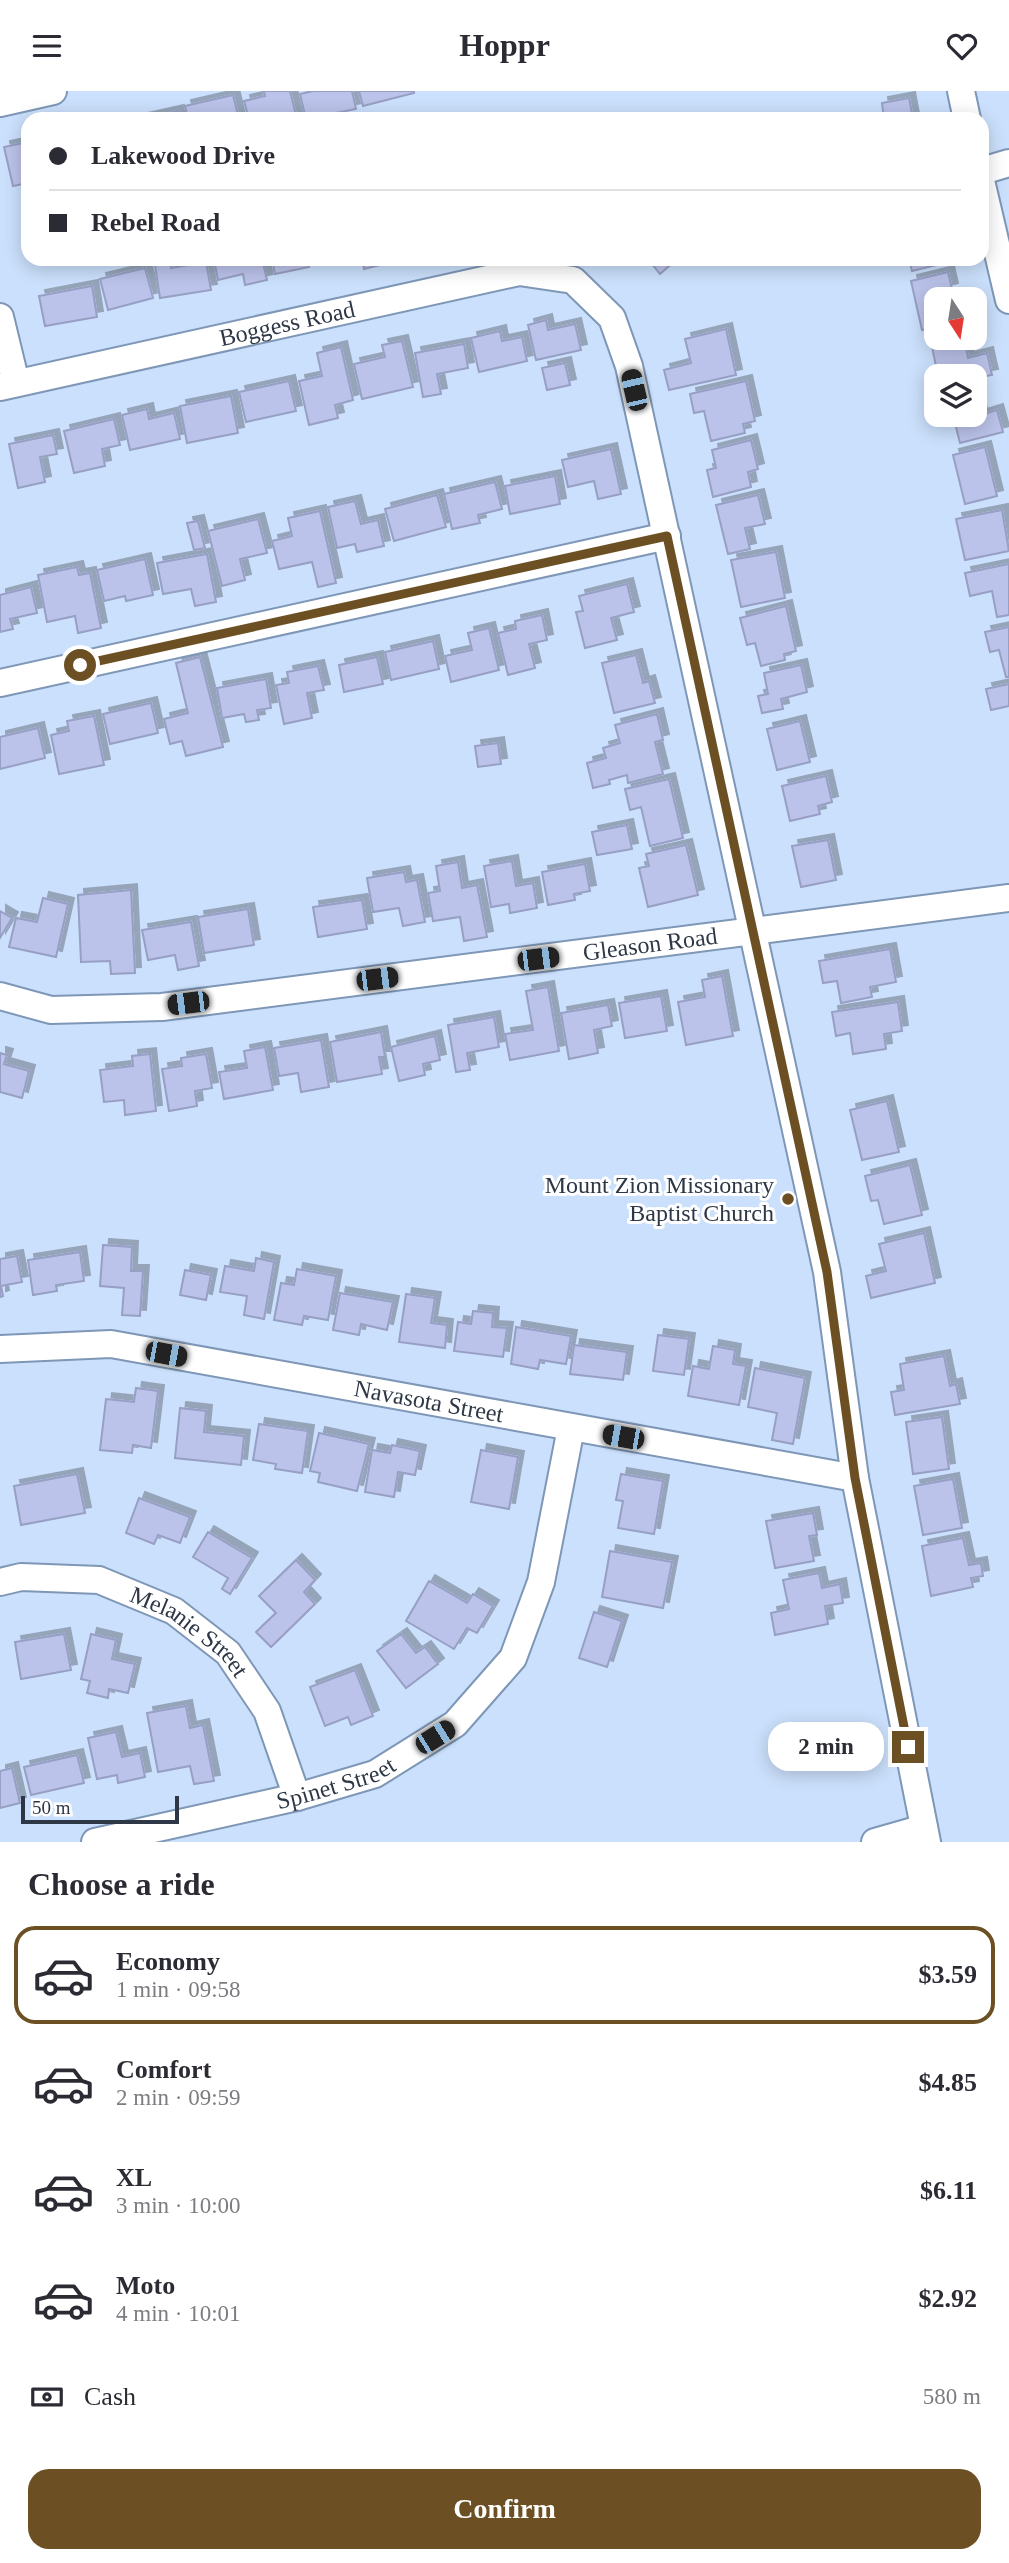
<!DOCTYPE html>
<html lang="en">
<head>
<meta charset="utf-8">
<style>
	:root { --surface:#fff; --page:#f7f7f7; --text:#2b2b33; --muted:#7c7c81; --line:#e1e1e2; --accent:#6c5023 }
	body { margin:0; font-family:"Times New Roman",serif; background:var(--page); color:var(--text); height:100vh; display:flex; flex-direction:column; font-size:26px; white-space:nowrap }
	* { box-sizing:border-box; margin:0 }
	p { font-size:23px; color:var(--muted) }
	.icon { flex:none; width:38px; height:38px; fill:none; stroke:currentColor; stroke-width:2; stroke-linecap:round; stroke-linejoin:round }
	.map { position:relative; height:1751px; overflow:hidden }
	.sheet { display:flex; flex-direction:column; background:var(--surface); flex:1 }
	.sheet>* { flex:none }
	.hud { position:absolute; left:21px; top:21px; width:968px; height:154px; border-radius:21px; box-shadow:0 4px 18px #0003; display:grid; align-content:center; height:154px; padding:0 28px; background:var(--surface) }
	.needle { width:46px; rotate:168deg }
	.buttons { position:absolute; left:924px; top:196px; display:grid; gap:14px }
	.buttons a { display:grid; place-items:center; width:63px; height:63px; border-radius:14px; background:var(--surface); box-shadow:0 4px 18px #0003; font-size:35px }
	.scale { position:absolute; left:21px; bottom:18px; width:158px; box-sizing:border-box; padding-left:7px; border:4px solid #2d3745; border-top:0; font-size:19px; line-height:24px; white-space:nowrap; color:#2d3745; -webkit-text-stroke:5px #fff; paint-order:stroke }
	.end { position:absolute; width:32px; height:32px; margin:-16px; border:9px solid #6c5023; background:#fff; box-shadow:0 0 0 4px #fff }
	.from { border-radius:50% }
	.bubble { position:absolute; height:49px; border-radius:21px; background:var(--surface); box-shadow:0 4px 18px #0003; font-size:23px; font-weight:700; line-height:49px; text-align:center }
	.car { position:absolute; width:21px; height:42px; margin:-21px -10px; border-radius:9px; box-shadow:0 0 5px 2px #0007; background:linear-gradient(#222 24%,#8ab4d8 0 40%,#222 0 76%,#8ab4d8 0 86%,#222 0) }
	.hud b { display:flex; align-items:center; gap:24px; height:66px; font-size:26px }
	.hud b+b { border-top:2px solid var(--line) }
	.hud i { width:18px; height:18px; background:var(--text) }
	ul { padding:0; list-style:none }
	li { display:flex; align-items:center; gap:21px; height:98px; margin:0 14px 10px; padding:0 14px; border:4px solid transparent; border-radius:21px }
	li div { flex:1 }
	li b { display:block; font-size:26px }
	li em { font-style:normal; font-weight:700 }
	li.selected { border-color:var(--accent) }
	li>.icon { width:63px; height:63px; stroke-width:1.5 }
	h2 { padding:0 28px; font-size:32px; line-height:84px }
	.pay { display:flex; align-items:center; gap:18px; height:77px; padding:0 28px; font-size:26px }
	.pay p { margin-inline-start:auto }
	.primary-button { display:flex; gap:14px; margin-top:auto; padding:14px 28px }
	.primary-button a { flex:1; height:80px; border-radius:21px; background:var(--accent); color:#fff; font-size:28px; font-weight:700; line-height:80px; text-align:center }
	header { display:flex; justify-content:space-between; align-items:center; height:91px; padding:0 28px; background:var(--surface); font-size:32px; font-weight:700 }
	.map>svg:first-child { display:block }
	.building { fill:#bbc3ea; stroke:#979fc4; stroke-width:2; filter:url(#shadow) }
	.lines { fill:none; stroke-linecap:round; stroke-linejoin:round }
	.minor-casing { stroke:#7e97b7; stroke-width:30 }
	.minor { stroke:#fff; stroke-width:26 }
	.route { stroke:#6c5023; stroke-width:9 }
	.poi-dot { fill:#6c5023; stroke:#fff; stroke-width:2.5 }
	.labels { text-anchor:middle; stroke-width:6; stroke-linejoin:round; paint-order:stroke }
	.street-label { font-size:24px; fill:#2d3745; stroke:#fff }
	.poi-label { font-size:24px; fill:#2d3745; stroke:#fff; text-anchor:end }
</style>
</head>
<body>
<header><svg class="icon" aria-label="menu" viewBox="0 0 24 24"><path d="M4 6h16M4 12h16M4 18h16"/></svg>Hoppr<svg class="icon" aria-label="heart" viewBox="0 0 24 24"><path d="M12 20l-8-8c-3-5 5-10 8-4 3-6 11-1 8 4z"/></svg></header>
<div class="map">
<svg width="1009" height="1751" viewBox="0 0 1009 1751">
	<defs>
		<filter id="shadow"><feDropShadow dx="6" dy="-6" stdDeviation="0" flood-color="#0004"/></filter>
	</defs>
	<rect width="100%" height="100%" fill="#cbe0fc"/>
	<path class="building" d="M 264,0 L 290,0 L 297,28 L 249,28 L 244,10 L 265,5 Z
		M 313,0 L 352,0 L 356,18 L 306,28 L 300,3 Z
		M 359,0 L 414,0 L 414,2 L 363,15 Z
		M 233,4 L 239,28 L 188,28 L 185,15 Z
		M 909,7 L 913,28 L 884,28 L 882,12 Z
		M 178,20 L 180,28 L 142,28 Z
		M 28,51 L 28,92 L 13,95 L 4,56 Z
		M 154,168 L 170,168 L 171,177 L 206,171 L 211,199 L 160,207 Z
		M 214,168 L 262,168 L 267,189 L 245,194 L 243,183 L 218,189 Z
		M 272,168 L 314,168 L 308,169 L 309,176 L 275,183 Z
		M 362,168 L 383,168 L 384,173 L 364,178 Z
		M 648,168 L 677,168 L 660,183 Z
		M 909,168 L 957,168 L 957,169 L 912,180 Z
		M 145,177 L 153,207 L 108,219 L 100,188 Z
		M 948,181 L 952,198 L 944,200 L 946,208 L 936,208 L 936,236 L 922,239 L 911,190 Z
		M 92,195 L 97,226 L 45,235 L 39,205 Z
		M 546,229 L 548,239 L 575,233 L 581,259 L 536,269 L 528,234 Z
		M 726,238 L 736,284 L 669,299 L 664,279 L 691,272 L 685,248 Z
		M 500,240 L 502,250 L 522,246 L 527,270 L 479,281 L 471,247 Z
		M 936,245 L 964,247 L 968,267 L 987,262 L 992,284 L 975,287 L 975,285 L 938,285 L 930,246 Z
		M 402,250 L 413,296 L 362,308 L 354,273 L 385,266 L 382,254 Z
		M 464,253 L 468,277 L 437,283 L 441,303 L 423,306 L 415,262 Z
		M 341,256 L 353,309 L 335,314 L 338,327 L 309,334 L 299,290 L 322,285 L 317,262 Z
		M 565,272 L 570,294 L 547,299 L 542,277 Z
		M 289,290 L 296,320 L 246,331 L 239,301 Z
		M 746,290 L 755,330 L 743,333 L 745,342 L 711,350 L 704,320 L 694,322 L 690,303 Z
		M 975,300 L 981,324 L 997,319 L 1003,341 L 960,352 L 953,324 L 975,324 Z
		M 231,305 L 238,342 L 187,352 L 180,315 Z
		M 147,318 L 149,328 L 174,322 L 180,348 L 130,359 L 122,324 Z
		M 114,328 L 120,354 L 102,358 L 105,375 L 74,382 L 64,340 Z
		M 53,344 L 57,363 L 40,366 L 45,391 L 18,397 L 9,353 Z
		M 751,349 L 758,378 L 748,381 L 751,396 L 713,406 L 707,379 L 716,377 L 712,359 Z
		M 985,356 L 997,405 L 965,413 L 953,364 Z
		M 611,358 L 621,403 L 598,408 L 594,390 L 568,396 L 562,369 Z
		M 555,385 L 560,413 L 510,423 L 505,395 Z
		M 495,391 L 502,418 L 478,424 L 480,432 L 452,438 L 444,403 Z
		M 437,404 L 446,436 L 394,450 L 385,418 Z
		M 758,404 L 765,433 L 745,437 L 750,458 L 728,463 L 716,414 Z
		M 355,410 L 361,433 L 378,429 L 384,455 L 357,461 L 355,453 L 337,457 L 328,416 Z
		M 1002,419 L 1009,460 L 965,469 L 956,428 Z
		M 320,420 L 336,492 L 318,496 L 312,471 L 279,478 L 272,450 L 292,445 L 288,427 Z
		M 258,428 L 267,462 L 240,468 L 245,489 L 222,495 L 208,440 Z
		M 198,430 L 205,457 L 194,459 L 187,432 Z
		M 776,461 L 785,507 L 741,516 L 731,469 Z
		M 207,463 L 216,511 L 195,515 L 191,498 L 163,503 L 157,472 Z
		M 145,468 L 153,504 L 126,510 L 125,505 L 104,510 L 97,479 Z
		M 1009,473 L 1009,524 L 997,526 L 992,500 L 970,505 L 965,482 Z
		M 77,476 L 79,484 L 90,482 L 101,537 L 78,542 L 75,525 L 47,531 L 38,484 Z
		M 627,493 L 634,521 L 611,527 L 617,549 L 585,557 L 576,521 L 583,520 L 579,505 Z
		M 31,496 L 37,522 L 10,528 L 13,538 L 0,541 L 0,504 Z
		M 786,515 L 796,560 L 784,563 L 785,569 L 761,575 L 755,552 L 747,554 L 740,527 Z
		M 542,524 L 547,549 L 529,553 L 535,577 L 508,584 L 498,542 L 516,538 L 515,530 Z
		M 1009,536 L 1009,586 L 1006,586 L 999,559 L 990,561 L 985,541 Z
		M 489,537 L 499,579 L 451,591 L 445,565 L 472,559 L 468,542 Z
		M 433,550 L 439,578 L 391,589 L 385,561 Z
		M 636,564 L 643,592 L 649,590 L 655,612 L 614,622 L 602,572 Z
		M 200,566 L 223,656 L 186,665 L 182,650 L 170,653 L 164,628 L 188,622 L 176,572 Z
		M 377,566 L 383,593 L 344,601 L 339,574 Z
		M 801,574 L 807,601 L 781,608 L 783,618 L 762,622 L 758,605 L 768,603 L 764,582 Z
		M 318,575 L 324,599 L 307,602 L 312,627 L 284,633 L 276,594 L 289,592 L 287,581 Z
		M 266,588 L 271,617 L 257,619 L 259,629 L 246,631 L 244,623 L 222,627 L 217,597 Z
		M 1009,593 L 1009,615 L 991,619 L 986,598 Z
		M 151,612 L 158,642 L 110,653 L 103,623 Z
		M 657,623 L 663,649 L 655,651 L 663,683 L 628,692 L 627,684 L 609,689 L 610,693 L 593,697 L 587,672 L 606,667 L 603,657 L 620,652 L 615,634 Z
		M 94,625 L 104,674 L 59,683 L 51,644 L 69,640 L 67,630 Z
		M 800,630 L 810,671 L 777,679 L 767,638 Z
		M 38,637 L 45,667 L 0,678 L 0,646 Z
		M 498,652 L 501,673 L 478,676 L 475,655 Z
		M 826,685 L 832,711 L 818,715 L 820,723 L 790,730 L 782,695 Z
		M 669,688 L 683,747 L 650,755 L 641,716 L 630,719 L 625,698 Z
		M 627,734 L 632,758 L 597,764 L 592,741 Z
		M 828,749 L 836,789 L 801,796 L 792,755 Z
		M 686,754 L 698,804 L 648,816 L 639,777 L 649,775 L 646,763 Z
		M 512,770 L 516,795 L 533,792 L 537,817 L 510,822 L 509,813 L 491,816 L 484,775 Z
		M 458,771 L 462,797 L 477,794 L 487,846 L 464,850 L 460,826 L 433,830 L 428,802 L 440,800 L 436,775 Z
		M 585,773 L 590,800 L 574,803 L 575,809 L 548,814 L 542,781 Z
		M 404,781 L 406,791 L 417,789 L 425,831 L 403,835 L 399,817 L 373,821 L 367,787 Z
		M 131,799 L 135,882 L 111,883 L 110,870 L 81,871 L 78,804 Z
		M 43,807 L 68,813 L 56,866 L 9,856 L 16,827 L 37,831 Z
		M 362,809 L 367,838 L 318,846 L 313,816 Z
		M 248,818 L 254,854 L 204,862 L 198,826 Z
		M 0,820 L 12,827 L 0,847 Z
		M 191,831 L 199,875 L 178,879 L 175,864 L 148,869 L 142,839 Z
		M 890,858 L 896,891 L 870,896 L 872,906 L 841,912 L 837,890 L 823,892 L 819,870 Z
		M 722,885 L 733,945 L 686,954 L 678,911 L 705,906 L 702,889 Z
		M 548,896 L 559,960 L 510,969 L 505,943 L 533,939 L 526,900 Z
		M 661,905 L 667,940 L 625,947 L 619,912 Z
		M 898,911 L 902,940 L 884,943 L 886,958 L 853,963 L 850,942 L 836,945 L 832,921 Z
		M 608,914 L 612,935 L 594,939 L 598,962 L 569,968 L 561,922 Z
		M 494,926 L 499,956 L 467,962 L 470,979 L 456,981 L 448,934 Z
		M 381,941 L 385,966 L 379,966 L 382,983 L 337,991 L 330,951 Z
		M 435,945 L 440,969 L 423,973 L 425,984 L 399,990 L 391,956 Z
		M 321,949 L 329,996 L 301,1001 L 298,982 L 279,985 L 274,957 Z
		M 265,956 L 273,999 L 224,1008 L 219,981 L 247,977 L 244,960 Z
		M 0,962 L 7,964 L 4,973 L 29,980 L 22,1007 L 0,1001 Z
		M 150,963 L 156,1020 L 125,1024 L 124,1009 L 104,1011 L 100,979 L 133,975 L 132,965 Z
		M 206,963 L 212,997 L 195,1000 L 197,1015 L 169,1020 L 162,978 L 182,975 L 181,967 Z
		M 887,1010 L 899,1061 L 862,1069 L 850,1019 Z
		M 910,1074 L 922,1124 L 884,1133 L 878,1109 L 871,1110 L 865,1085 Z
		M 924,1142 L 935,1192 L 871,1207 L 866,1185 L 886,1180 L 879,1153 Z
		M 103,1154 L 132,1156 L 131,1180 L 143,1180 L 140,1225 L 122,1224 L 124,1197 L 100,1195 Z
		M 80,1161 L 84,1190 L 56,1194 L 57,1200 L 33,1204 L 28,1169 Z
		M 17,1165 L 22,1191 L 1,1195 L 3,1205 L 0,1206 L 0,1168 Z
		M 256,1167 L 274,1171 L 264,1228 L 244,1224 L 247,1205 L 220,1201 L 225,1175 L 254,1180 Z
		M 297,1178 L 336,1185 L 328,1229 L 304,1225 L 302,1234 L 274,1229 L 281,1192 L 294,1194 Z
		M 185,1179 L 211,1184 L 206,1209 L 180,1204 Z
		M 340,1202 L 393,1211 L 387,1239 L 361,1233 L 359,1244 L 333,1239 Z
		M 406,1203 L 435,1207 L 431,1232 L 447,1234 L 445,1257 L 399,1251 Z
		M 473,1220 L 493,1222 L 492,1236 L 507,1237 L 503,1266 L 454,1260 L 458,1231 L 471,1233 Z
		M 516,1236 L 571,1245 L 566,1273 L 540,1269 L 538,1278 L 511,1273 Z
		M 658,1244 L 689,1248 L 684,1284 L 653,1280 Z
		M 574,1254 L 627,1261 L 623,1289 L 570,1283 Z
		M 713,1255 L 735,1259 L 733,1273 L 746,1275 L 739,1314 L 688,1305 L 693,1275 L 709,1278 Z
		M 944,1265 L 950,1295 L 956,1293 L 960,1313 L 895,1324 L 891,1301 L 904,1299 L 900,1273 Z
		M 755,1277 L 805,1287 L 793,1353 L 772,1349 L 777,1322 L 748,1316 Z
		M 136,1297 L 158,1300 L 151,1357 L 133,1354 L 132,1362 L 100,1359 L 106,1308 L 134,1311 Z
		M 180,1317 L 206,1320 L 204,1341 L 244,1345 L 241,1374 L 175,1367 Z
		M 942,1326 L 949,1378 L 913,1383 L 906,1331 Z
		M 259,1333 L 308,1340 L 302,1382 L 275,1378 L 276,1373 L 253,1369 Z
		M 319,1342 L 369,1353 L 357,1400 L 318,1391 L 320,1382 L 310,1380 Z
		M 392,1354 L 420,1360 L 415,1384 L 398,1381 L 394,1406 L 365,1401 L 372,1359 L 390,1362 Z
		M 481,1359 L 518,1366 L 509,1418 L 471,1411 Z
		M 77,1383 L 85,1422 L 21,1434 L 14,1395 Z
		M 621,1383 L 663,1390 L 654,1443 L 618,1437 L 623,1410 L 616,1409 Z
		M 953,1388 L 962,1437 L 923,1444 L 914,1395 Z
		M 139,1407 L 190,1426 L 180,1452 L 158,1444 L 154,1453 L 126,1442 Z
		M 813,1422 L 817,1444 L 809,1445 L 814,1470 L 775,1477 L 766,1430 Z
		M 208,1441 L 252,1467 L 230,1503 L 222,1498 L 228,1487 L 193,1466 Z
		M 963,1447 L 969,1474 L 981,1472 L 983,1485 L 971,1487 L 973,1496 L 931,1505 L 922,1455 Z
		M 610,1460 L 672,1471 L 663,1517 L 602,1506 Z
		M 296,1469 L 315,1489 L 304,1501 L 315,1513 L 271,1556 L 256,1541 L 276,1522 L 259,1505 Z
		M 819,1482 L 822,1497 L 840,1493 L 843,1512 L 825,1515 L 828,1533 L 775,1544 L 771,1522 L 789,1518 L 783,1489 Z
		M 429,1490 L 467,1512 L 473,1503 L 493,1515 L 477,1542 L 467,1537 L 454,1558 L 406,1530 Z
		M 594,1521 L 622,1530 L 607,1576 L 579,1567 Z
		M 64,1543 L 71,1579 L 21,1588 L 15,1551 Z
		M 91,1543 L 116,1549 L 112,1568 L 135,1573 L 128,1602 L 109,1598 L 108,1607 L 87,1602 L 90,1590 L 81,1588 Z
		M 401,1543 L 416,1562 L 425,1556 L 438,1573 L 406,1597 L 377,1560 Z
		M 355,1579 L 373,1625 L 351,1634 L 348,1626 L 325,1635 L 310,1596 Z
		M 186,1615 L 190,1637 L 203,1634 L 214,1690 L 194,1693 L 190,1675 L 158,1681 L 147,1622 Z
		M 116,1641 L 122,1666 L 140,1662 L 145,1686 L 118,1692 L 117,1684 L 97,1688 L 88,1647 Z
		M 77,1664 L 84,1692 L 31,1704 L 24,1676 Z
		M 12,1677 L 20,1712 L 0,1717 L 0,1680 Z"/>
	<g class="lines">
		<g class="minor-casing">
			<g id="minor">
				<path d="M 961,0 L 967,28"/>
				<path d="M 0,12 L 53,0"/>
				<path d="M 982,80 L 1009,72"/>
				<path d="M 982,94 L 1009,209"/>
				<path d="M 0,226 L 16,292"/>
				<path id="s1" d="M 0,296 L 519,181 L 573,189 L 612,227 L 629,275 L 827,1181 L 855,1387 L 927,1751"/>
				<path d="M 0,592 L 667,445"/>
				<path id="s2" d="M 0,905 L 51,919 L 162,916 L 1009,807"/>
				<path id="s3" d="M 0,1258 L 111,1253 L 855,1387"/>
				<path id="s4" d="M 0,1491 L 21,1486 L 99,1489 L 174,1520 L 228,1562 L 267,1620 L 297,1706"/>
				<path id="s5" d="M 95,1751 L 297,1706 L 375,1683 L 455,1633 L 513,1567 L 541,1491 L 571,1337"/>
				<path d="M 875,1751 L 924,1737"/>
			</g>
		</g>
		<use href="#minor" class="minor"/>
	</g>
	<g class="lines">
		<path class="route" d="M 80,574 L 667,445 L 827,1181 L 855,1387 L 908,1656"/>
	</g>
	<circle class="poi-dot" cx="788" cy="1108" r="7"/>
	<g class="labels">
		<g class="street-label">
			<text dy="8" stroke="none"><textPath href="#s1" startOffset="294">Boggess Road</textPath></text>
			<text dy="8" stroke="none"><textPath href="#s2" startOffset="656">Gleason Road</textPath></text>
			<text dy="8" stroke="none"><textPath href="#s3" startOffset="434">Navasota Street</textPath></text>
			<text dy="8" stroke="none"><textPath href="#s4" startOffset="205">Melanie Street</textPath></text>
			<text dy="8" stroke="none"><textPath href="#s5" startOffset="248">Spinet Street</textPath></text>
		</g>
		<g class="poi-label">
			<text x="774" y="1102">Mount Zion Missionary<tspan x="774" dy="28">Baptist Church</tspan></text>
		</g>
	</g>
</svg>
<div class="buttons">
<a><svg class="needle" viewBox="-14 -14 28 28"><path d="M0-13l5 13h-10z" fill="#e53935"/><path d="M0 13l5-13h-10z" fill="#7c7c81"/></svg></a>
<a><svg class="icon" aria-label="layers" viewBox="0 0 24 24"><path d="M12 4l9 5-9 5-9-5zM3 14l9 5 9-5"/></svg></a>
</div>
<div class="scale">50 m</div>
<i class="end from" style="left:80px;top:574px"></i>
<i class="end" style="left:908px;top:1656px"></i>
<div class="bubble" style="left:768px;top:1631px;width:116px">2 min</div>
<i class="car" style="left:634px;top:299px;rotate:347deg"></i>
<i class="car" style="left:538px;top:868px;rotate:83deg"></i>
<i class="car" style="left:377px;top:888px;rotate:83deg"></i>
<i class="car" style="left:188px;top:912px;rotate:263deg"></i>
<i class="car" style="left:166px;top:1263px;rotate:101deg"></i>
<i class="car" style="left:623px;top:1346px;rotate:280deg"></i>
<i class="car" style="left:435px;top:1646px;rotate:58deg"></i>
<div class="hud">
<b><i class="from"></i>Lakewood Drive</b>
<b><i></i>Rebel Road</b>
</div>
</div>
<section class="sheet">
<h2>Choose a ride</h2>
<ul>
<li class="selected"><svg class="icon" aria-label="car" viewBox="0 0 24 24"><path d="M5 17H2v-5l4-1 3-4h7l3 4 3 1v5h-3M9 17h6M6 11h13"/><circle cx="7" cy="17" r="2"/><circle cx="17" cy="17" r="2"/></svg><div><b>Economy</b><p>1 min · 09:58</p></div><em>$3.59</em></li>
<li><svg class="icon" aria-label="car" viewBox="0 0 24 24"><path d="M5 17H2v-5l4-1 3-4h7l3 4 3 1v5h-3M9 17h6M6 11h13"/><circle cx="7" cy="17" r="2"/><circle cx="17" cy="17" r="2"/></svg><div><b>Comfort</b><p>2 min · 09:59</p></div><em>$4.85</em></li>
<li><svg class="icon" aria-label="car" viewBox="0 0 24 24"><path d="M5 17H2v-5l4-1 3-4h7l3 4 3 1v5h-3M9 17h6M6 11h13"/><circle cx="7" cy="17" r="2"/><circle cx="17" cy="17" r="2"/></svg><div><b>XL</b><p>3 min · 10:00</p></div><em>$6.11</em></li>
<li><svg class="icon" aria-label="car" viewBox="0 0 24 24"><path d="M5 17H2v-5l4-1 3-4h7l3 4 3 1v5h-3M9 17h6M6 11h13"/><circle cx="7" cy="17" r="2"/><circle cx="17" cy="17" r="2"/></svg><div><b>Moto</b><p>4 min · 10:01</p></div><em>$2.92</em></li>
</ul>
<div class="pay"><svg class="icon" aria-label="cash" viewBox="0 0 24 24"><path d="M3 7h18v10H3z"/><circle cx="12" cy="12" r="2"/></svg>Cash<p>580 m</p></div>
<div class="primary-button"><a>Confirm</a></div>
</section>
</body>
</html>
